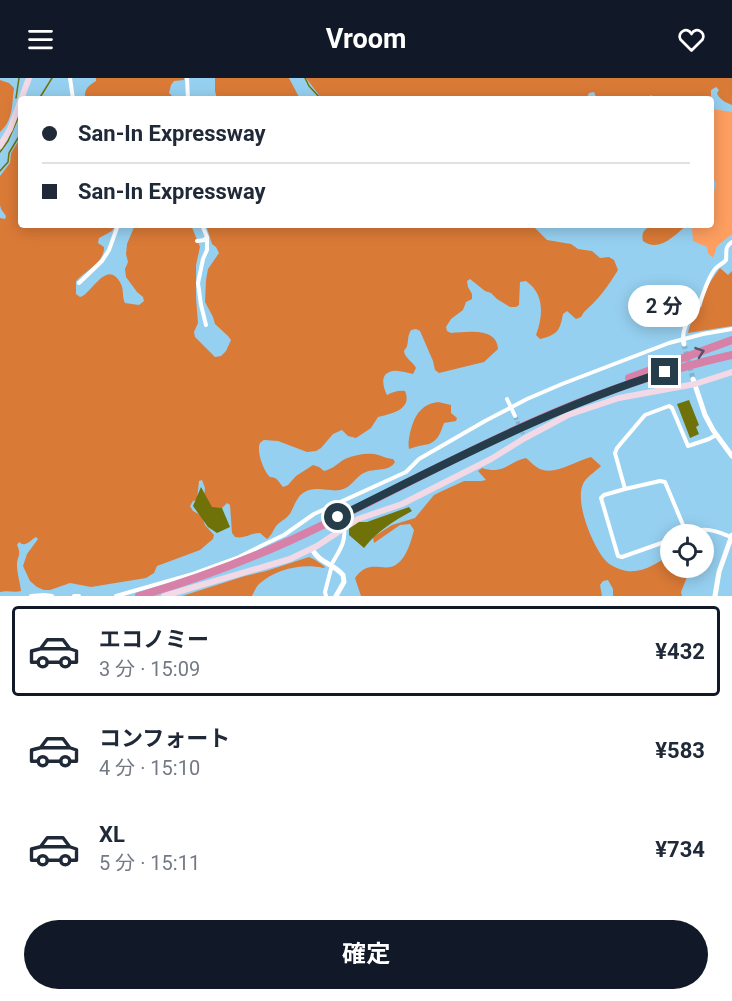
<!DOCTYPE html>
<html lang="ja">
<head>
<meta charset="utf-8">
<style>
	:root { --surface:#fff; --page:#f6f6f7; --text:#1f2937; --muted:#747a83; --line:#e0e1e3; --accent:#111827 }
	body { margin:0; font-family:Roboto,"Noto Sans JP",sans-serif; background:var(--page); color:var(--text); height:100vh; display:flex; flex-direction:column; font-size:22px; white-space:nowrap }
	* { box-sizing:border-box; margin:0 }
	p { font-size:20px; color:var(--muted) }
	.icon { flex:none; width:33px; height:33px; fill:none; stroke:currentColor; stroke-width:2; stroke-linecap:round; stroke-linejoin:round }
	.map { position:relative; height:518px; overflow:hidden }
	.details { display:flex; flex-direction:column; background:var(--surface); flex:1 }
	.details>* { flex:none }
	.banner { position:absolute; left:18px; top:18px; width:696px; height:132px; border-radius:6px; box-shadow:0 3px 15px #0003; display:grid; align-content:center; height:132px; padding:0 24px; background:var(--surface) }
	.buttons { position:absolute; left:660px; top:446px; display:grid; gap:12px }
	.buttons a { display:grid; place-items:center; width:54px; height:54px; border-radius:50%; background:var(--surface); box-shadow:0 3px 15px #0003; font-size:30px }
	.end { position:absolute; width:27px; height:27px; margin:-14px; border:8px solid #253d4a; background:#fff; box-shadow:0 0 0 3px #fff }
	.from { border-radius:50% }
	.bubble { position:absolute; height:42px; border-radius:21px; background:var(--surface); box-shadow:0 3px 15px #0003; font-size:20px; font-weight:700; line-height:42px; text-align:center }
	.banner b { display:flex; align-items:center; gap:21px; height:57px; font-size:22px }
	.banner b+b { border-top:2px solid var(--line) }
	.banner i { width:15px; height:15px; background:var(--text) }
	ul { padding:10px 0 0; list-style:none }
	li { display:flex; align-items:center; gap:18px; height:90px; margin:0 12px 9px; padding:0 12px; border:3px solid transparent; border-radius:6px }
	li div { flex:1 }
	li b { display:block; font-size:22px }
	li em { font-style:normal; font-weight:700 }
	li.current { border-color:var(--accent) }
	li>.icon { width:54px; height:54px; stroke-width:1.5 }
	.cta { display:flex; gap:12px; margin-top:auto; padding:12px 24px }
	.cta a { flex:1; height:69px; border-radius:36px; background:var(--accent); color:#fff; font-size:24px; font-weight:700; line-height:69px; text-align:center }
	header { display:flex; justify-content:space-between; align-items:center; height:78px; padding:0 24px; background:var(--accent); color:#fff; font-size:27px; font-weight:700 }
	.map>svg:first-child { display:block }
	.green { fill:#fe9e60 }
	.forest { fill:#da7a37 }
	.water { fill:#6e7208 }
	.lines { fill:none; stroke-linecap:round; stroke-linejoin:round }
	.stream { stroke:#6e7208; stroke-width:1.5 }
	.minor-tunnel { stroke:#7fb3cf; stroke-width:4; stroke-dasharray:4 2; stroke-linecap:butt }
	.tertiary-tunnel { stroke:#7fb3cf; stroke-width:5; stroke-dasharray:5 2.5; stroke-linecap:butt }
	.minor { stroke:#fff; stroke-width:4 }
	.tertiary { stroke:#fff; stroke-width:5 }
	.secondary { stroke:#f3d9e5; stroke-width:6 }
	.motorway { stroke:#d881a8; stroke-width:8 }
	.oneway { stroke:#5b5166 }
	.route { stroke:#253d4a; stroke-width:8 }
</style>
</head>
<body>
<header><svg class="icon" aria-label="menu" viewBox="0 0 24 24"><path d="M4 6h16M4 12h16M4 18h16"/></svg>Vroom<svg class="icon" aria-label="heart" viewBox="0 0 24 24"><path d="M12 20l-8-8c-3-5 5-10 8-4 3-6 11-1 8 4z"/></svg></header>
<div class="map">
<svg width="732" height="518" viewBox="0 0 732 518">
	<rect width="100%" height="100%" fill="#96d0f0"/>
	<path class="green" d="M 713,31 L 732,34 L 732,156 L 717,168 L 713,180 L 708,175 L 707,169 L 693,163 L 692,150 L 694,147 L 711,147 L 711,118 L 713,118 L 716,105 L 711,97 L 711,32 Z"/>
	<path class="forest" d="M 96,0 L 184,0 L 184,2 L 174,3 L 171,7 L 169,15 L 173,19 L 180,18 L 185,21 L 85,21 C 84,11 88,8 96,3 Z
		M 215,0 L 289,0 L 300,21 L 217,21 L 215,13 Z
		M 306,0 L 732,0 L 732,27 C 726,25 718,20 717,15 L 719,12 L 716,9 L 711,12 L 711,22 L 711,21 L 656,21 L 651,17 L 647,21 L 597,21 L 594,14 L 589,15 L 586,21 L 322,21 Z
		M 0,2 L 9,5 L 14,10 C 12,26 13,43 0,54 Z
		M 21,59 L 21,147 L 116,147 L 112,153 L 99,160 L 98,165 L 104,169 C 105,184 85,193 76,203 L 76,216 L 80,219 C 92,216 107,179 121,206 C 124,213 122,219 125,225 L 139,227 L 144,223 L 143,219 L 137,214 L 126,199 L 125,191 L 128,184 L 126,176 L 127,166 L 135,147 L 191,147 L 200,169 L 196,187 L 196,220 L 198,245 L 194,254 L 195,259 L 215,279 L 221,278 L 226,273 L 231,262 L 228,258 L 215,246 L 213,239 L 205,224 L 206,202 L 208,191 L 219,175 L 216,169 L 212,166 L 206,147 L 537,147 L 535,150 L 547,162 L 571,166 L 578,171 L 592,173 L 600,180 L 609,179 L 614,182 L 618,192 C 609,207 598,222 584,234 L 581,239 L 576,241 L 567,233 L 563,236 C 560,253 557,257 540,261 L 536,257 C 543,238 545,216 526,203 L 520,204 L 519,227 L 516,229 L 510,229 L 497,221 L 491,215 L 485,213 L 470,201 L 467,203 L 468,209 L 472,216 L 472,221 L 466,224 L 463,232 L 451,241 L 446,249 L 447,253 L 451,255 C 467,254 497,249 498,271 L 484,284 L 439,295 L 435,292 L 433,283 L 420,253 L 416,251 L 411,252 C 407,259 409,261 407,268 C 407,269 405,271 404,273 C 404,279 414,285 416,290 L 413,296 C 407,295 399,292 393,293 C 379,295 383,309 387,317 C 393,314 398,312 405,313 C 413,332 390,336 378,339 L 371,350 L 356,360 L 348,358 L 342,352 L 333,356 L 321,370 L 316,373 L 307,374 L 278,363 L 264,362 C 262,363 261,364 260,365 C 256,373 264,394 270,399 C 277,399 278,403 283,409 L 288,407 L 296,398 L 313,387 L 319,389 L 324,393 C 333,391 338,385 345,381 C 354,377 365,375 374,376 C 381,377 387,381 393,381 L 395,384 C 389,394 376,390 366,394 C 355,398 352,410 340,412 C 328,414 315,407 303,415 C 297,419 294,428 291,434 C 288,440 282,442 277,447 C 273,452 272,457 267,461 L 260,455 C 250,455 246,461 235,459 L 232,455 L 230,427 L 227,425 L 220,432 L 211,430 L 204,419 L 205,410 L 202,402 L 199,403 L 197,422 L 193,423 L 190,428 L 193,433 L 202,438 L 205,447 L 214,457 L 213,461 L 200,472 L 157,488 L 154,495 L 146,500 L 91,509 L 70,505 L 50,512 L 44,512 L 37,509 L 30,503 L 23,488 L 27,476 L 38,461 L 36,459 C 30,462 26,470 19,464 L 17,467 C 22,477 17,478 17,487 C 17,495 20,504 21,513 C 15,515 8,512 0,514 L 0,140 L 5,141 L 6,138 L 1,131 L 0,127 L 0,98 L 10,85 L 11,75 Z
		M 651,147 L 687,147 C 675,157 659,175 643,163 C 641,155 644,152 651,147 Z
		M 720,190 L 728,197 L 732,193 L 732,248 L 688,255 C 690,245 695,236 702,228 C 703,214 711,202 720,190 Z
		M 438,324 L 451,327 L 451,335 L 457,340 L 456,343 L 444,345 C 441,353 439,362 429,366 C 426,367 422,367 419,368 C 415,369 412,370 409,371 C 407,362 413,339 420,333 C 425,327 431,325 438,324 Z
		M 591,379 L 601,388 C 596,393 588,398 584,404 C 573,422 593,469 606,483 C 610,488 621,492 627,493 C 644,495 657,485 670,477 L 670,489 L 691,489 L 681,514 L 682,518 L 613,518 L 613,511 L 608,502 L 603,503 L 600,507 L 602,518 L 361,518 L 355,500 C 370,479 384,496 397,486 C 407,479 411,463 414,452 L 410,446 L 400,447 L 374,465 L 373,459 L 392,447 L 415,440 L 434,417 L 440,414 L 464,403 L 481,403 L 486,402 L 478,393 L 482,390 C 504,397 508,384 526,380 C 530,383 534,388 538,390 C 553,399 575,383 591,379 Z
		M 309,479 C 313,480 323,487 325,489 L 324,490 C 302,485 276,491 259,506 C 256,509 254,514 252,518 L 182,518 L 245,498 L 266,493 Z"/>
	<path class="water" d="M 689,322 L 699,347 L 696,349 L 699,356 L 690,360 L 677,326 Z
		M 201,409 L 212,429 L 222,430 L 230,449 L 217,455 L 208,449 L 193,428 Z
		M 409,429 L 412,433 C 394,443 377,453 364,470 L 349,457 L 349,450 L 358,444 L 367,444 Z"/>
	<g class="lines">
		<path class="stream" d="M 305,0 L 309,8 L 321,21
			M 16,20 L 19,0
			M 39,21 L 52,0
			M 0,74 L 8,63 L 21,33
			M 0,93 L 8,84 L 9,75 L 21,55"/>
		<path class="minor-tunnel" d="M 515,338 L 523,356"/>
		<path class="tertiary-tunnel" d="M 684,266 L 693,301"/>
		<path class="minor" d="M 70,0 L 73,21
			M 187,0 L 188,21
			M 197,163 L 204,162 L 207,159 L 202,147
			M 79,205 L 102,183 L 109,172 L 118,147
			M 206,247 L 201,227 L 198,205 L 203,181 L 207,172 L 207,159
			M 683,261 C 683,245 692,239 699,227 C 704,215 707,201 715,191 C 718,187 723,186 726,182 C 727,174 724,169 732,164
			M 507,321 L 515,338
			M 716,357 L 709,361 L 688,368 L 672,330 L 669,328 L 645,337 L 617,370 L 615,375 L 625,411 L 660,403 L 665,404 L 686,454 C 692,455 695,453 701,452 C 712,451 721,455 731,459
			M 625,411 L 604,417 L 601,420 L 618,478 L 622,479 L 670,462
			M 333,484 C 339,473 346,464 344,451
			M 31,518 L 44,517 L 52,518
			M 74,518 L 79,518
			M 116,518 L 193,496 L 237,480 L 265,466 L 284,457 L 314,436 L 406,394 L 419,381 L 485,343 L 527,321 L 562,306 L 669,265 L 703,256 L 732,251
			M 326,518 L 325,514 L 331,491"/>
		<path class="tertiary" d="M 683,261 L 684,266
			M 693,301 L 705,337 L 713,352 L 732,378
			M 312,471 C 320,486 332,484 343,497 L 344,504 L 336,518
			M 715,518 L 719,494 L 732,457"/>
		<path class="secondary" d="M 0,68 L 10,51 L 29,0
			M 164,518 L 290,481 L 317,468 L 358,441 L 402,426 L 491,381 L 525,360 L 568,337 L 619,320 L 695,306 L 732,294"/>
		<path class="motorway" d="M 629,300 L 732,262
			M 139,518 C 191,503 240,485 289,463 C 377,423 461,374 551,336 C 610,311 670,291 732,277"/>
	</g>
	<defs><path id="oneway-chevron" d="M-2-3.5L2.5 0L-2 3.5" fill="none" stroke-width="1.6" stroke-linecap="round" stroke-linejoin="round" transform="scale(1.5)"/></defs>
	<use class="oneway" href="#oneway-chevron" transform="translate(700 274) rotate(-19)"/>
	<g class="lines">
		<path class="route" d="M 338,439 C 445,386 550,330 665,294"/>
	</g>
</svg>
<div class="buttons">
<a><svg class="icon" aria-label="locate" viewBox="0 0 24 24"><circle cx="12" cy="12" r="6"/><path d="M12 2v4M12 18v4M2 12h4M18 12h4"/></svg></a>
</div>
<i class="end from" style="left:338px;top:439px"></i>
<i class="end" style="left:665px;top:294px"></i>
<div class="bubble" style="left:628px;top:207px;width:72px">2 分</div>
<div class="banner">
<b><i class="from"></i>San-In Expressway</b>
<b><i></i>San-In Expressway</b>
</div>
</div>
<section class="details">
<ul>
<li class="current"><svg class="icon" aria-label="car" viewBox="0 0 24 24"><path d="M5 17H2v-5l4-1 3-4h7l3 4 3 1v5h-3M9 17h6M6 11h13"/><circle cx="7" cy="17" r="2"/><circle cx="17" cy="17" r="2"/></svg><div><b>エコノミー</b><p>3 分 · 15:09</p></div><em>¥432</em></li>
<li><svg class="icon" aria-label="car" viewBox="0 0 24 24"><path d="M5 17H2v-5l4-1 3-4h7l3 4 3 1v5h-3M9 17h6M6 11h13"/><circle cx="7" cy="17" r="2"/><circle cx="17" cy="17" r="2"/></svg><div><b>コンフォート</b><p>4 分 · 15:10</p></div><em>¥583</em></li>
<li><svg class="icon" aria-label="car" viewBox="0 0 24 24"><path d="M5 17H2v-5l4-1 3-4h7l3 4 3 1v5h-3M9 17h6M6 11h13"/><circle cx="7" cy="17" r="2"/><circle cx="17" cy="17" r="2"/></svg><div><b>XL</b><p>5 分 · 15:11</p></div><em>¥734</em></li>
</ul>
<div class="cta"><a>確定</a></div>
</section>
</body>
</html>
